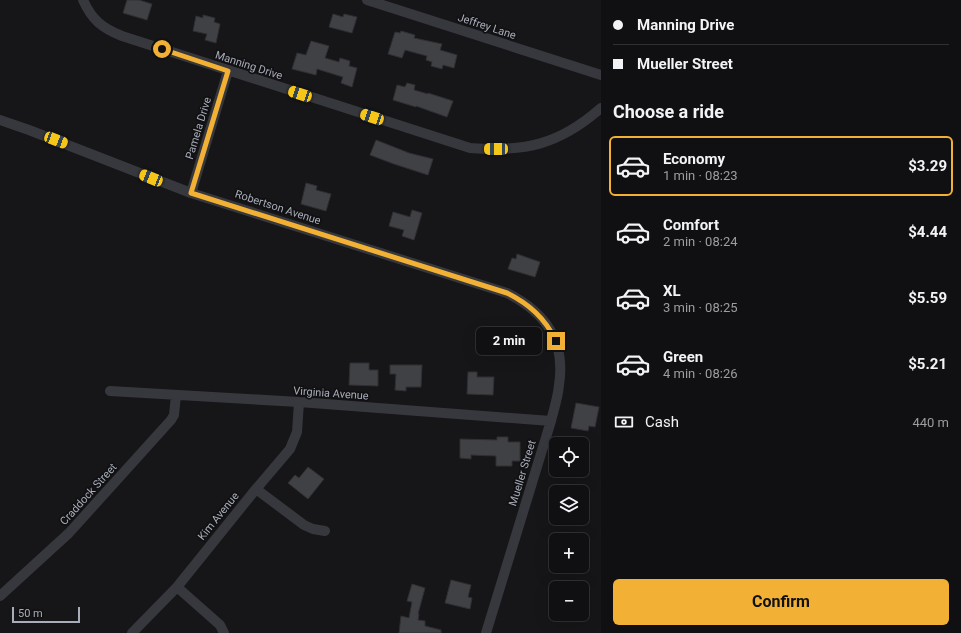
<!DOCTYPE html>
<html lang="en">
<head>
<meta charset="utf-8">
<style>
	:root { --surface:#101012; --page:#19191b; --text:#f1f3f6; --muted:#9c9d9f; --line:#303032; --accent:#f2b134 }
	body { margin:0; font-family:Roboto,sans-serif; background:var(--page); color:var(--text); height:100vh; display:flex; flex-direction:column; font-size:15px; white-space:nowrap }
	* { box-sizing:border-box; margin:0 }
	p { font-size:13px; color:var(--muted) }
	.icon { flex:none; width:22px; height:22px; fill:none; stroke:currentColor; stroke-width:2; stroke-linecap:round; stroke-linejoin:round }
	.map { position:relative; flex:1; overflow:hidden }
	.panel { display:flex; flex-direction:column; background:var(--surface); width:360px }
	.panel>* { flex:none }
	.banner { display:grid; align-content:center; height:88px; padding:0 12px; background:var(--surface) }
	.fabs { position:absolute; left:549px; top:437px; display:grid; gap:8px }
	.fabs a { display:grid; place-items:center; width:40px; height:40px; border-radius:6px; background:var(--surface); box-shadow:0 4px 16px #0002,0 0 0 1px var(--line); font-size:20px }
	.scale { position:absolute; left:12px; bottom:10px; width:68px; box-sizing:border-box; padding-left:4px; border:2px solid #a8adb8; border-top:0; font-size:11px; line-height:14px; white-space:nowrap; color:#a8adb8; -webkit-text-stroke:3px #111113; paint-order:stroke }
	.end { position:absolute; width:18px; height:18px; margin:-9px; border:5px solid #f2b134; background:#111; box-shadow:0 0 0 2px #111 }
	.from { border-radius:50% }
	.bubble { position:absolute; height:28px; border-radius:6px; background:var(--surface); box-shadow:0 4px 16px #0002,0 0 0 1px var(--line); font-size:13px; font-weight:700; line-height:28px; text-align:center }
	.car { position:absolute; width:12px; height:24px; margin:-12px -6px; border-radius:5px; box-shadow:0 0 3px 1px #0007; background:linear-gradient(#f5c518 24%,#345 0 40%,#f5c518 0 76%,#345 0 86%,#f5c518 0) }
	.banner b { display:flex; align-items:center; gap:14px; height:38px; font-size:15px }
	.banner b+b { border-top:1px solid var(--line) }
	.banner i { width:10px; height:10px; background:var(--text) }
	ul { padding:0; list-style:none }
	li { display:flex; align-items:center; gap:12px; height:60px; margin:0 8px 6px; padding:0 4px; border:2px solid transparent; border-radius:6px }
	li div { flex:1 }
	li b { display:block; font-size:15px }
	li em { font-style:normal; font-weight:700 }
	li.on { border-color:var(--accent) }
	li>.icon { width:36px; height:36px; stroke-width:1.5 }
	h2 { padding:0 12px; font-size:18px; line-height:48px }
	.pay { display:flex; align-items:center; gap:10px; height:44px; padding:0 12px; font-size:15px }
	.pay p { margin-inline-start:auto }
	.button { display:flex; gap:8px; margin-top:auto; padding:8px 12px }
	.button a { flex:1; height:46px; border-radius:6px; background:var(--accent); color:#111; font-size:16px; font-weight:700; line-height:46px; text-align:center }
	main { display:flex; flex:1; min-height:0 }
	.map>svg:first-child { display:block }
	.building { fill:#404145; stroke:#303034 }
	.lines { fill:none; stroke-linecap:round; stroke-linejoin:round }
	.minor { stroke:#37383d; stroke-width:10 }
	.route { stroke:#f2b134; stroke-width:5 }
	.labels { text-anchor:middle; stroke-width:3.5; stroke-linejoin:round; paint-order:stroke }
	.street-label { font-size:11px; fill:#a8adb8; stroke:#111113 }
</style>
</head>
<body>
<main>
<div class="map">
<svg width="601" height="633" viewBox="0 0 601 633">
	<rect width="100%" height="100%" fill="#161618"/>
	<path class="building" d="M 127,0 L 139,0 L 152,4 L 147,20 L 123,13 Z
		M 333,14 L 343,17 L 344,14 L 357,17 L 352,33 L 329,27 Z
		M 203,15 L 215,18 L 214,22 L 220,24 L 216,43 L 205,40 L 207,34 L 193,31 L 196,16 L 203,18 Z
		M 401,31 L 415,35 L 414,38 L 442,44 L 440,50 L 457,55 L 454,68 L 443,65 L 442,69 L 431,66 L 432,62 L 426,60 L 427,56 L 405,50 L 402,58 L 388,54 L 395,32 L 400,33 Z
		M 311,41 L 329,46 L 325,58 L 339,62 L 340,58 L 350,61 L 349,66 L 357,68 L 352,87 L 341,83 L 343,77 L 317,69 L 316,75 L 292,69 L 297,53 L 306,55 Z
		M 407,83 L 415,85 L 414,90 L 428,94 L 428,93 L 453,101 L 447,117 L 416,106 L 416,107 L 393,100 L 397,85 L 405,87 Z
		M 376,140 L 409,153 L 433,159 L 428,175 L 394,164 L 370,155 Z
		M 306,183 L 317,186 L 316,190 L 331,194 L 326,211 L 301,204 Z
		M 412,210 L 422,213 L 414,240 L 402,236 L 404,230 L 389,226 L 393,212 L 410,217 Z
		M 517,254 L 540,262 L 535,277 L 508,269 L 512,258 L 516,259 Z
		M 350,363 L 369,363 L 369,370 L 378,370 L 378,386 L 349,385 Z
		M 390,365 L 422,365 L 421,387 L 406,387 L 406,391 L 395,390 L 396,374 L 390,374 Z
		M 468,372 L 477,372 L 477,377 L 494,377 L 493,395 L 467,394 Z
		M 576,403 L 599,407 L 595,427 L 589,426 L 588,431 L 571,428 Z
		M 497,437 L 508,437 L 508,442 L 520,442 L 520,461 L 512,461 L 512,466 L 496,466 L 496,456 L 471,455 L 471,459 L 460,458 L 460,439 L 497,440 Z
		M 308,467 L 324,479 L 308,499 L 288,483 L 295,475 L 299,478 Z
		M 451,580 L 471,585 L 468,597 L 472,598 L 470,609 L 445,603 Z
		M 412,584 L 425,588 L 418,614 L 419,614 L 418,620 L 425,621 L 425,626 L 441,630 L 441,633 L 399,633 L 401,616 L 409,618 L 412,602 L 407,601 Z"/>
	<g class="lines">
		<path class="minor" d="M 83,0 C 92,20 102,28 122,36 L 470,148 C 525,152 559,145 601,108
			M 367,0 L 601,75
			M 0,120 L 29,130 L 191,193 L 507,293 C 545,312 566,340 559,385 C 558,397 554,409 551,421 L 486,633
			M 191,193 L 228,71
			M 110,391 L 299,402 L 551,421
			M 256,489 L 304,525 L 313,529 L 325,531
			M 177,587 L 220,625 L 224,633
			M 0,596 L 69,533 L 171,420 L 174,415 L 176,395
			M 132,633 L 177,587 L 256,489 L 290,449 L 297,432 L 299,402"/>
	</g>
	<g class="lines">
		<path class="route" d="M 162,49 L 228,71 L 191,193 L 507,293 C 529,304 545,318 556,341"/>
	</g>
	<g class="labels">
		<g class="street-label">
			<text transform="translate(487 26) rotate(18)" y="4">Jeffrey Lane</text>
			<text transform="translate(249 65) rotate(18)" y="4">Manning Drive</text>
			<text transform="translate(198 128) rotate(-73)" y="4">Pamela Drive</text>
			<text transform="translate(278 207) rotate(18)" y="4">Robertson Avenue</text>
			<text transform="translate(331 393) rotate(4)" y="4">Virginia Avenue</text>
			<text transform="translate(522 473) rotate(-73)" y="4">Mueller Street</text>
			<text transform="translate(88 494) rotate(-48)" y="4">Craddock Street</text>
			<text transform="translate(218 516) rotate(-51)" y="4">Kim Avenue</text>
		</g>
	</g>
</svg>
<div class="fabs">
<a><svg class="icon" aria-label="locate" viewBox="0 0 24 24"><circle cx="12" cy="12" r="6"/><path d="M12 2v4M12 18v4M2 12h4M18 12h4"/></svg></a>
<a><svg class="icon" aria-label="layers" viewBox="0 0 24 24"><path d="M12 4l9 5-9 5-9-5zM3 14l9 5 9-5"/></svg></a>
<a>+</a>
<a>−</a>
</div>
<div class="scale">50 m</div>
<i class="end from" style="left:162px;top:49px"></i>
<i class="end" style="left:556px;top:341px"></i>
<div class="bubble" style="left:476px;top:327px;width:66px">2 min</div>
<i class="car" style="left:300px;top:94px;rotate:288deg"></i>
<i class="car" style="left:372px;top:117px;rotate:288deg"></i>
<i class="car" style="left:56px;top:140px;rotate:111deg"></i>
<i class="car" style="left:496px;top:149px;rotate:270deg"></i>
<i class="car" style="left:151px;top:178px;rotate:292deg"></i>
</div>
<section class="panel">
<div class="banner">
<b><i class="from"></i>Manning Drive</b>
<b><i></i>Mueller Street</b>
</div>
<h2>Choose a ride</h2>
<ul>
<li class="on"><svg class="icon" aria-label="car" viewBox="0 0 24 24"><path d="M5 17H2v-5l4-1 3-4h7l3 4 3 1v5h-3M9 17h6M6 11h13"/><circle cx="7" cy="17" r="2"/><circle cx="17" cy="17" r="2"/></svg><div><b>Economy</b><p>1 min · 08:23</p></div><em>$3.29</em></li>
<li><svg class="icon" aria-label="car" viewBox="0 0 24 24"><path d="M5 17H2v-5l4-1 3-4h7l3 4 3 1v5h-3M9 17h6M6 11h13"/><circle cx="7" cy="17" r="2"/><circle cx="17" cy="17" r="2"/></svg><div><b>Comfort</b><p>2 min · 08:24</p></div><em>$4.44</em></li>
<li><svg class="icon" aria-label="car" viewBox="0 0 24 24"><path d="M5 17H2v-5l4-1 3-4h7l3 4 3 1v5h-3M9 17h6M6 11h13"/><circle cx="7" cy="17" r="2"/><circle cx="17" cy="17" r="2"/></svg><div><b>XL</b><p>3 min · 08:25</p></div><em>$5.59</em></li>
<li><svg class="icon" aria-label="car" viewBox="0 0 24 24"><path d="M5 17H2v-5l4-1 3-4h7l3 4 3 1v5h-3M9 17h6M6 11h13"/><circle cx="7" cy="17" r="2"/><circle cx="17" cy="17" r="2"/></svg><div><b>Green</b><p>4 min · 08:26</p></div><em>$5.21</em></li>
</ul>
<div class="pay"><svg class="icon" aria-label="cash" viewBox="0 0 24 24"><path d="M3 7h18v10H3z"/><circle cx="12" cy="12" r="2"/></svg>Cash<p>440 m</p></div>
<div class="button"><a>Confirm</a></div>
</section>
</main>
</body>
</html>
